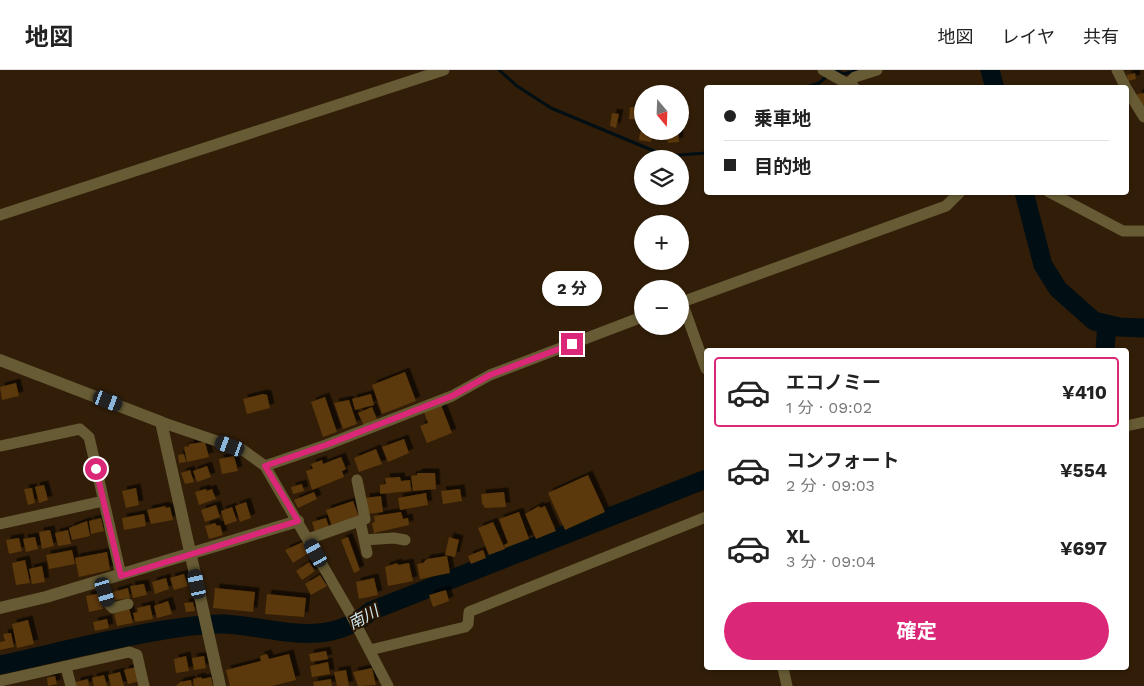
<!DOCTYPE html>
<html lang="ja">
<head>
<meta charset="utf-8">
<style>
	:root { --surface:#fff; --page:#f6f6f6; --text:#222; --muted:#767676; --line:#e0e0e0; --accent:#db2777 }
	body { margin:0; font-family:"Work Sans","Noto Sans JP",sans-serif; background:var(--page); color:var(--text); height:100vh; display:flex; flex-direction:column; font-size:19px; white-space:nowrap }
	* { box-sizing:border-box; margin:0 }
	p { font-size:16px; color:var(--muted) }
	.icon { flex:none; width:28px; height:28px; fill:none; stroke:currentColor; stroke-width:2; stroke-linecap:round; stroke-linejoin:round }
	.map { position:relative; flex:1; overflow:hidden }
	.sheet { position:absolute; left:704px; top:278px; width:425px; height:322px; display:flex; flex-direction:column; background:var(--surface); border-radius:5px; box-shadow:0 1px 4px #0004 }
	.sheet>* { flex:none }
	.guide { position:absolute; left:704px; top:15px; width:425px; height:110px; border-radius:5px; box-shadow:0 1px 4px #0004; display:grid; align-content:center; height:110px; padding:0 20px; background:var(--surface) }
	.needle { width:32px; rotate:161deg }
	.buttons { position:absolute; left:634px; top:15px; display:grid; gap:10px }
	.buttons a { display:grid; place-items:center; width:55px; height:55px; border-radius:50%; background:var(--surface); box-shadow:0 1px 4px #0004; font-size:25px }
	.end { position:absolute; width:22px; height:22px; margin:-11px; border:6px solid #db2777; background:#fff; box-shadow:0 0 0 2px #fff }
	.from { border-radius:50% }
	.bubble { position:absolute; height:35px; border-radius:18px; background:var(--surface); box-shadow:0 1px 4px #0004; font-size:16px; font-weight:700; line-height:35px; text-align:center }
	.car { position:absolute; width:15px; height:30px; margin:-15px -8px; border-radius:6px; box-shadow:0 0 4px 1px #0007; background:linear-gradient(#222 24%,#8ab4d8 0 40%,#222 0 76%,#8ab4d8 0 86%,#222 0) }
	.guide b { display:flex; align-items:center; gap:18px; height:48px; font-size:19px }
	.guide b+b { border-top:1px solid var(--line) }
	.guide i { width:12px; height:12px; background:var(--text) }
	ul { padding:9px 0 0; list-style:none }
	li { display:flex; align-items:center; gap:15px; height:70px; margin:0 10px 8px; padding:0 10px; border:2px solid transparent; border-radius:5px }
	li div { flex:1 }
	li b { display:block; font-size:19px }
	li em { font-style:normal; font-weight:700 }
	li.active { border-color:var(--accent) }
	li>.icon { width:45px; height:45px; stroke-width:1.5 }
	.primary-button { display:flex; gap:10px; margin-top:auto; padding:10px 20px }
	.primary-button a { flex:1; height:58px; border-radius:30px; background:var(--accent); color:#fff; font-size:20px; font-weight:700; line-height:58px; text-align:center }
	header { display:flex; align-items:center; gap:30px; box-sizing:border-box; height:70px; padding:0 25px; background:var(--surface); border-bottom:1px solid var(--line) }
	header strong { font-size:24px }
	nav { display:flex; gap:28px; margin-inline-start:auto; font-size:18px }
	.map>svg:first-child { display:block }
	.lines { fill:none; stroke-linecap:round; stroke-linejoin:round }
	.stream { stroke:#010e13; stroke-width:3 }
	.river { stroke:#010e13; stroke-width:19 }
	.building { fill:#5b3809; filter:url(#shadow) }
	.minor { stroke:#665b34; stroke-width:11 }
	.tertiary { stroke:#665b34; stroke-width:12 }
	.route { stroke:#db2777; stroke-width:6 }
	.labels { text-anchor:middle; stroke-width:4; stroke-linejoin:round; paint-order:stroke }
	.water-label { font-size:16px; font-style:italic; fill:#cee8f2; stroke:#281501 }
</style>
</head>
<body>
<header>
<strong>地図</strong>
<nav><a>地図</a><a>レイヤ</a><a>共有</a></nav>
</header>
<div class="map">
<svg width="1144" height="616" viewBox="0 0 1144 616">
	<defs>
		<filter id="shadow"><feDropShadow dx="4.5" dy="-4.5" stdDeviation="0" flood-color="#0009"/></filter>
	</defs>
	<rect width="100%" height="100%" fill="#321e08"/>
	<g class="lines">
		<path class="stream" d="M 499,0 L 517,16 L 551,38 L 666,86 L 706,83
			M 835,0 L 844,4 L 858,0
			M 803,18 L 819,13 L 827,6"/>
		<path class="river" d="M 990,0 L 995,18
			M 1024,122 L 1043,195 L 1058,219 L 1094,251 L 1119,257 L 1144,258
			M 1105,280 L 1107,254
			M 0,595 C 55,583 109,569 164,560 C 184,557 205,553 225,554 C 278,557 325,580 371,541 L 706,409"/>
	</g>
	<path class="building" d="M 1135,3 L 1136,9 L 1128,11 L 1127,5 Z
		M 1144,23 L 1144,37 L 1141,37 L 1137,24 Z
		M 630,37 L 642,38 L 642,50 L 629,49 Z
		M 612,43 L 619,44 L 616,58 L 610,56 Z
		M 661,61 L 678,61 L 679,72 L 668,73 L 667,69 L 661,68 Z
		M 640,62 L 652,63 L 651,72 L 639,70 Z
		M 405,302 L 416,331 L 382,344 L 372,315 Z
		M 16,313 L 19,326 L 2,330 L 0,317 Z
		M 263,324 L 267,325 L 270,338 L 247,344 L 243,329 Z
		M 371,324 L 374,335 L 355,340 L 352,329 Z
		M 325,327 L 337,362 L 323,367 L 311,332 Z
		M 349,330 L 357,354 L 343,359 L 334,333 Z
		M 441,335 L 452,363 L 427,373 L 420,356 L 428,353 L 424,342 Z
		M 372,337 L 377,349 L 364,355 L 358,343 Z
		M 404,369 L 409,383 L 388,392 L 382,377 Z
		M 205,372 L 209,387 L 187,392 L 184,377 L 189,376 L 189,374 Z
		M 376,379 L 382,394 L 359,402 L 354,388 Z
		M 184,384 L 186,392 L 179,393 L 178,385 Z
		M 234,386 L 238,401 L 222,404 L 219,389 Z
		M 341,387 L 346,399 L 342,401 L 344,407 L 312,420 L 306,401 L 313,399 L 311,394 L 322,390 L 323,394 Z
		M 207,396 L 211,407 L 197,412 L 193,401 Z
		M 190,400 L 194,412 L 185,414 L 181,403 Z
		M 417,403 L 435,403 L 436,419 L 413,421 L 411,406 L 417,405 Z
		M 588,405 L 605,442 L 565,460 L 548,423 Z
		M 400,407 L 401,411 L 410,410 L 411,421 L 380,424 L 380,415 L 386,414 L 385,408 Z
		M 302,414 L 304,421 L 293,424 L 291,417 Z
		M 44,415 L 48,430 L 39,433 L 35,417 Z
		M 32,418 L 35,433 L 28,435 L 24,419 Z
		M 136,418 L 139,435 L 126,438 L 122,421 Z
		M 206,419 L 207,421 L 212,419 L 216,429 L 199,435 L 195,422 Z
		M 460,419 L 462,431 L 443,434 L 441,421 Z
		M 314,422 L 317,429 L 298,438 L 294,430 Z
		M 504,422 L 506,437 L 485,438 L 482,433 L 481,424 Z
		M 426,423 L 428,435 L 400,440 L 398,428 Z
		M 381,426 L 383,442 L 367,444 L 365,428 Z
		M 353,431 L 359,447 L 332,456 L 326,440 Z
		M 246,432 L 251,448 L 240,452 L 235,436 Z
		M 216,435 L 220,447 L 205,452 L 201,440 Z
		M 165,436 L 166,438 L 170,437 L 173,450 L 151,454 L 147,440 Z
		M 539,436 L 540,438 L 545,436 L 556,461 L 536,469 L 525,444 Z
		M 232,437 L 237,451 L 225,455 L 221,441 Z
		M 401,442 L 403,449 L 408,448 L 409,455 L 374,463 L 372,453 L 375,452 L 374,446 Z
		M 519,442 L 529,469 L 505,478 L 504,475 L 508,473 L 499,449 Z
		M 144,444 L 146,456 L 124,460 L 122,448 Z
		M 101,448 L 104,461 L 91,464 L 89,451 Z
		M 326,448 L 329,457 L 315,462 L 312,452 Z
		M 87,451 L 90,466 L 72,470 L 69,458 Z
		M 493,452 L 505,479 L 489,485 L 478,458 Z
		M 215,453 L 217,456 L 220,455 L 223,465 L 209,469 L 205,456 Z
		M 50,460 L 54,476 L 42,479 L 39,462 Z
		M 68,460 L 71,474 L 58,476 L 55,463 Z
		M 35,467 L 38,479 L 26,482 L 23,469 Z
		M 348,467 L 360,500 L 354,503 L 341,470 Z
		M 449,467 L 459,470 L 455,487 L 445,485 Z
		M 19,468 L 22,481 L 9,484 L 6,470 Z
		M 303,472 L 310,482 L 293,493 L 285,480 Z
		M 72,480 L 75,494 L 49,499 L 46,485 Z
		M 483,480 L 486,488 L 471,494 L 468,486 Z
		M 107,482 L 110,500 L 79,507 L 75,488 Z
		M 447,486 L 450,503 L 420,509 L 417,494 L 423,493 L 427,489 Z
		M 25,490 L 30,513 L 16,515 L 12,493 Z
		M 309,492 L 315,501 L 302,510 L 296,501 Z
		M 397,493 L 398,495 L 409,493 L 413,511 L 388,516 L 385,497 Z
		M 42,496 L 45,512 L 32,514 L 29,499 Z
		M 184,504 L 188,516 L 174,520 L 170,508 Z
		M 320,505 L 327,516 L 311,525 L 305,514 Z
		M 166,508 L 169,519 L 155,524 L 152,512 Z
		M 374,508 L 378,525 L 359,529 L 356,512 Z
		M 144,514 L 147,525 L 133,528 L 130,516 Z
		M 128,518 L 130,528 L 115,530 L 113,522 Z
		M 215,518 L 255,522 L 253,542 L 213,538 Z
		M 446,520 L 449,531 L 433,537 L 429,525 Z
		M 101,523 L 103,539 L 89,542 L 86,526 Z
		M 267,524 L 306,528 L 304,547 L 265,544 Z
		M 168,531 L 172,544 L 157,548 L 154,536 Z
		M 193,532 L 195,541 L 186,542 L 184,533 Z
		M 150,535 L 153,549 L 135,552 L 133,543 L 138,542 L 137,538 Z
		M 129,538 L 133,553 L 117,556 L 114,544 Z
		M 107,549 L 109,558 L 95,561 L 93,552 Z
		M 28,550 L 34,574 L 17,578 L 12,554 Z
		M 11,563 L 14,577 L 0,580 L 0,572 L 5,571 L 3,564 Z
		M 326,581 L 328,589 L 311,592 L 309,584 Z
		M 267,584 L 269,589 L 289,584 L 296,610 L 272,616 L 230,616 L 226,600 L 261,591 L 260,586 Z
		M 186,586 L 189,601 L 176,603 L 174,589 Z
		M 204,586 L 206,598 L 194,600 L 192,588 Z
		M 328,592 L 330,604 L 312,607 L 310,596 Z
		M 136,597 L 140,611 L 128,614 L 124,600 Z
		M 372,598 L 376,615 L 358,616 L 353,602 Z
		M 346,600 L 349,616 L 337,616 L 334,602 Z
		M 120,602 L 124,616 L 111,616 L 108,605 Z
		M 104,605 L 107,616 L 94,616 L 92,608 Z
		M 55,606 L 57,614 L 48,616 L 47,608 Z
		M 201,607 L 202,609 L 211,607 L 213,616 L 194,616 L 193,609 Z
		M 88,609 L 89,616 L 76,616 L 76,612 Z
		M 331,609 L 332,616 L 314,616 L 313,612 Z
		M 191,610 L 192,616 L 176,616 L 180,612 Z"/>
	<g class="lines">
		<path class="minor" d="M 823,0 L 855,18
			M 1117,0 L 1126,18
			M 848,14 L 855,7 L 877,0
			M 1126,18 L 1144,47
			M 1049,122 L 1123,161 L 1144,161
			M 0,145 L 444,0
			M 706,299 L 682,232 L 946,136 L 960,122
			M 161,352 L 243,380 L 265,396 L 349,541 L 388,616
			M 1126,356 L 1144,352
			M 0,376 L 80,359 L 89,367 L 121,505
			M 265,396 L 326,375 L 452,326 L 490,305 L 642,247
			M 360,451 L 367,483
			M 0,454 L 103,431
			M 308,469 L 365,449 L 357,410
			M 364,470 L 394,468 L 405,470
			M 102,511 L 109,534 L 113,538 L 128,534
			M 370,580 L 465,557 L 468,554 L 469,542 L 471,541 L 706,447
			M 66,597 L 71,616
			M 783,598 L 787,616
			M 0,611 L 129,582 L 137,585 L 144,616"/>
		<path class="tertiary" d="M 0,290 L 161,352 L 220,616
			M 0,538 L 46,527 L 298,451"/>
	</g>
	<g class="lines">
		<path class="route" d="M 96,399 L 121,506 L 298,451 L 265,396 L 326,375 L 452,326 L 490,305 L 572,274"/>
	</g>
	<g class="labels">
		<g class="water-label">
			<text transform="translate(363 547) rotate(-28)" y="6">南川</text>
		</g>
	</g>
</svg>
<div class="buttons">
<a><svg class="needle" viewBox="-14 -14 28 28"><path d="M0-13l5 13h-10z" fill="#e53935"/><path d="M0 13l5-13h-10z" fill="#767676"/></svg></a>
<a><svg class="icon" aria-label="layers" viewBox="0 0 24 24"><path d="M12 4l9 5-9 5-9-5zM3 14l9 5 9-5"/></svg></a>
<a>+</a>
<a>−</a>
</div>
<i class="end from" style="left:96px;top:399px"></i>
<i class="end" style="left:572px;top:274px"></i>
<div class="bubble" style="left:542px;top:201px;width:60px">2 分</div>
<i class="car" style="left:108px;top:331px;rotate:111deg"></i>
<i class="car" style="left:230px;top:376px;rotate:290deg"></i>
<i class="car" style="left:316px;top:483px;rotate:331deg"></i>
<i class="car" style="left:197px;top:514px;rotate:348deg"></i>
<i class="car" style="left:105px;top:522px;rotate:163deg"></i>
<div class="guide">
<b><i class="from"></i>乗車地</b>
<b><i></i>目的地</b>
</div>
<section class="sheet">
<ul>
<li class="active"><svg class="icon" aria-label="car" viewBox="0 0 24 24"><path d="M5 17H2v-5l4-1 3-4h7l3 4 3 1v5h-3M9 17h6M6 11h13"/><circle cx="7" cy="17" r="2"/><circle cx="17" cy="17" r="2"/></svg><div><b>エコノミー</b><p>1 分 · 09:02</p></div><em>¥410</em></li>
<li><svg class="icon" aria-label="car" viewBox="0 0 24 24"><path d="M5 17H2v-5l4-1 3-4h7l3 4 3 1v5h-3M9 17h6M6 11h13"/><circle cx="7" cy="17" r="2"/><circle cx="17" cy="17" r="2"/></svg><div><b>コンフォート</b><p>2 分 · 09:03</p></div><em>¥554</em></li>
<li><svg class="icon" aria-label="car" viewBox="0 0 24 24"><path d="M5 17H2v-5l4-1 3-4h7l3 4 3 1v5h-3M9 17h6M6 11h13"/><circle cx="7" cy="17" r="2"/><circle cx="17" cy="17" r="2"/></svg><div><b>XL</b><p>3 分 · 09:04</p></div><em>¥697</em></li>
</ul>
<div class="primary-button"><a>確定</a></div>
</section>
</div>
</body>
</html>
